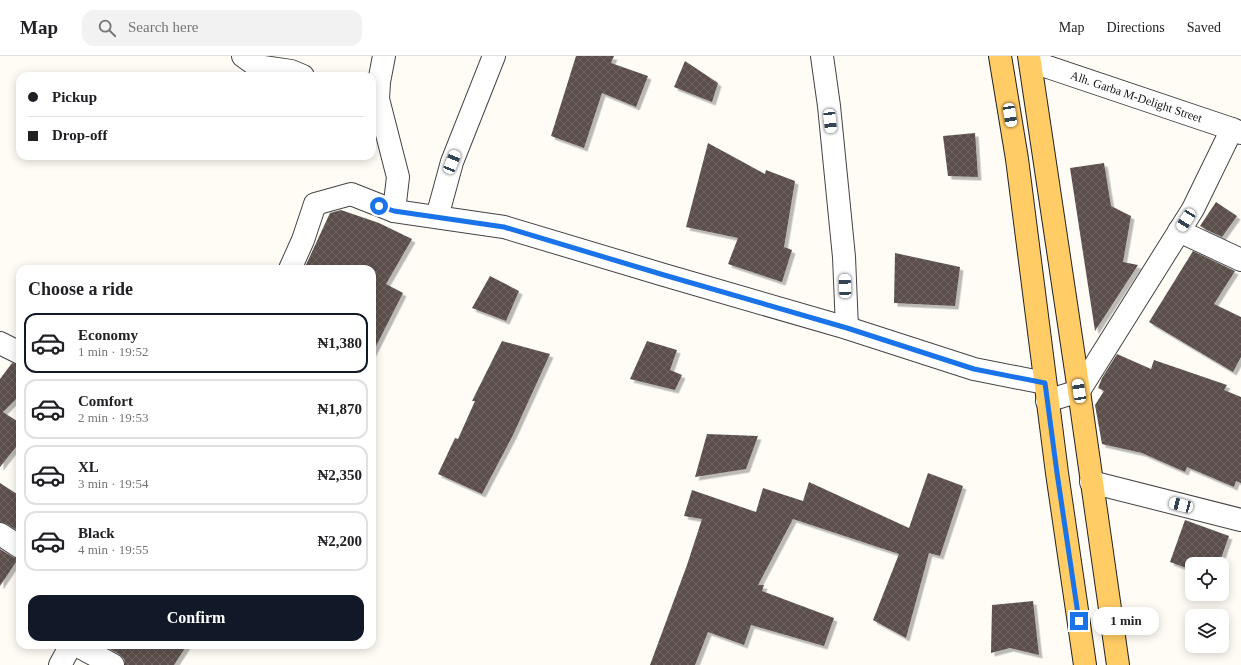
<!DOCTYPE html>
<html lang="en">
<head>
<meta charset="utf-8">
<style>
	:root { --surface:#fff; --page:#f2f2f2; --text:#202124; --muted:#757577; --line:#e0e0e0; --accent:#111827 }
	body { margin:0; font-family:"Times New Roman",serif; background:var(--page); color:var(--text); height:100vh; display:flex; flex-direction:column; font-size:15px; white-space:nowrap }
	* { box-sizing:border-box; margin:0 }
	p { font-size:13px; color:var(--muted) }
	.icon { flex:none; width:22px; height:22px; fill:none; stroke:currentColor; stroke-width:2; stroke-linecap:round; stroke-linejoin:round }
	.map { position:relative; flex:1; overflow:hidden }
	.drawer { position:absolute; left:16px; top:209px; width:360px; height:384px; display:flex; flex-direction:column; background:var(--surface); border-radius:12px; box-shadow:0 2px 10px #0003 }
	.drawer>* { flex:none }
	.banner { position:absolute; left:16px; top:16px; width:360px; height:88px; border-radius:12px; box-shadow:0 2px 10px #0003; display:grid; align-content:center; height:88px; padding:0 12px; background:var(--surface) }
	.controls { position:absolute; left:1185px; top:501px; display:grid; gap:8px }
	.controls a { display:grid; place-items:center; width:44px; height:44px; border-radius:8px; background:var(--surface); box-shadow:0 2px 10px #0003; font-size:20px }
	.end { position:absolute; width:18px; height:18px; margin:-9px; border:5px solid #1a73e8; background:#fff; box-shadow:0 0 0 2px #fff }
	.from { border-radius:50% }
	.bubble { position:absolute; height:28px; border-radius:12px; background:var(--surface); box-shadow:0 2px 10px #0003; font-size:13px; font-weight:800; line-height:28px; text-align:center }
	.car { position:absolute; width:12px; height:24px; margin:-12px -6px; border-radius:5px; box-shadow:0 0 3px 1px #0007; background:linear-gradient(#fff 24%,#345 0 40%,#fff 0 76%,#345 0 86%,#fff 0) }
	.banner b { display:flex; align-items:center; gap:14px; height:38px; font-size:15px }
	.banner b+b { border-top:1px solid var(--line) }
	.banner i { width:10px; height:10px; background:var(--text) }
	ul { padding:0; list-style:none }
	li { display:flex; align-items:center; gap:12px; height:60px; margin:0 8px 6px; padding:0 4px; border:2px solid var(--line); border-radius:12px }
	li div { flex:1 }
	li b { display:block; font-size:15px }
	li em { font-style:normal; font-weight:800 }
	li.on { border-color:var(--accent) }
	li>.icon { width:36px; height:36px; stroke-width:1.5 }
	h2 { padding:0 12px; font-size:18px; line-height:48px }
	.cta { display:flex; gap:8px; margin-top:auto; padding:8px 12px }
	.cta a { flex:1; height:46px; border-radius:12px; background:var(--accent); color:#fff; font-size:16px; font-weight:800; line-height:46px; text-align:center }
	header { display:flex; align-items:center; gap:24px; box-sizing:border-box; height:56px; padding:0 20px; background:var(--surface); border-bottom:1px solid var(--line) }
	header strong { font-size:19px }
	nav { display:flex; gap:22px; margin-inline-start:auto; font-size:14px }
	.search { width:280px; height:36px; background:var(--page); display:flex; align-items:center; gap:10px; box-sizing:border-box; padding:0 14px; border-radius:12px; color:var(--muted); font-size:15px }
	.map>svg:first-child { display:block }
	.building { fill:url(#building-cross-hatch); filter:url(#shadow) }
	.lines { fill:none; stroke-linecap:round; stroke-linejoin:round }
	.minor-casing { stroke:#444; stroke-width:24 }
	.major-casing { stroke:#222; stroke-width:24 }
	.minor { stroke:#fff; stroke-width:22 }
	.major { stroke:#ffcc65; stroke-width:22 }
	.route { stroke:#1a73e8; stroke-width:5 }
	.labels { text-anchor:middle; stroke-width:4; stroke-linejoin:round; paint-order:stroke }
	.street-label { font-size:12px; fill:#111; stroke:#fff }
</style>
</head>
<body>
<header>
<strong>Map</strong>
<div class="search"><svg class="icon" aria-label="search" viewBox="0 0 24 24"><circle cx="10" cy="10" r="6"/><path d="M15 15l6 6"/></svg>Search here</div>
<nav><a>Map</a><a>Directions</a><a>Saved</a></nav>
</header>
<div class="map">
<svg width="1241" height="609" viewBox="0 0 1241 609">
	<defs>
		<pattern id="building-cross-hatch" width="8" height="8" patternUnits="userSpaceOnUse"><rect width="8" height="8" fill="#5b504c"/><path d="M0 0l8 8M0 8l8-8" fill="none" stroke="#6e6562"/></pattern>
		<filter id="shadow"><feDropShadow dx="3.5" dy="3.5" stdDeviation="0" flood-color="#0004"/></filter>
	</defs>
	<rect width="100%" height="100%" fill="#fffcf5"/>
	<path class="building" d="M 576,0 L 614,0 L 611,7 L 648,20 L 636,51 L 602,37 L 584,92 L 551,80 Z
		M 685,5 L 718,27 L 712,46 L 674,31 Z
		M 975,77 L 978,121 L 948,120 L 943,80 Z
		M 708,87 L 765,118 L 766,114 L 795,125 L 784,191 L 792,194 L 782,226 L 728,208 L 738,182 L 686,171 Z
		M 1104,107 L 1111,150 L 1131,160 L 1123,206 L 1138,209 L 1095,275 L 1070,112 Z
		M 1216,146 L 1237,160 L 1222,181 L 1207,174 L 1200,170 Z
		M 341,154 L 379,167 L 412,183 L 386,228 L 403,237 L 372,298 L 372,213 L 304,213 L 330,157 Z
		M 1193,195 L 1235,215 L 1214,248 L 1241,261 L 1241,301 L 1233,316 L 1149,266 Z
		M 895,197 L 960,211 L 955,250 L 894,247 Z
		M 490,220 L 519,235 L 506,265 L 472,252 Z
		M 502,285 L 550,298 L 513,379 L 482,438 L 438,418 L 455,382 L 458,383 L 475,345 L 472,345 Z
		M 647,285 L 677,294 L 670,314 L 682,319 L 675,334 L 630,323 Z
		M 1117,298 L 1151,313 L 1154,304 L 1227,329 L 1224,334 L 1241,341 L 1241,427 L 1236,425 L 1234,431 L 1187,411 L 1185,416 L 1142,397 L 1102,388 L 1095,349 L 1104,335 L 1098,332 L 1102,322 Z
		M 12,307 L 20,309 L 20,339 L 3,356 L 20,367 L 20,386 L 0,411 L 0,323 Z
		M 707,378 L 758,380 L 746,413 L 695,421 Z
		M 928,417 L 963,430 L 940,500 L 929,497 L 906,582 L 873,564 L 899,498 L 793,463 L 758,529 L 764,529 L 762,535 L 834,562 L 824,590 L 751,569 L 744,589 L 708,576 L 695,609 L 650,609 L 687,509 L 702,463 L 684,460 L 692,434 L 756,456 L 763,432 L 803,445 L 809,426 L 909,472 Z
		M 0,427 L 20,440 L 20,476 L 7,468 L 0,466 Z
		M 1185,464 L 1229,480 L 1219,508 L 1192,508 L 1192,514 L 1170,506 Z
		M 0,493 L 13,501 L 18,503 L 0,530 Z
		M 1033,545 L 1039,599 L 1010,592 L 991,597 L 992,549 Z
		M 102,589 L 187,589 L 174,609 L 125,609 L 124,603 L 119,598 Z"/>
	<g class="lines">
		<g class="minor-casing">
			<g id="minor">
				<path d="M 243,0 L 257,10 L 291,15 L 303,20"/>
				<path d="M 384,0 L 379,26 L 378,43 L 398,121 L 394,155"/>
				<path d="M 822,0 L 829,50 L 844,201 L 847,272"/>
				<path id="s1" d="M 1030,5 L 1232,73 L 1241,77"/>
				<path d="M 437,161 L 452,106 L 494,0"/>
				<path d="M 1179,175 L 1241,204"/>
				<path d="M 290,213 L 303,184 L 315,148 L 351,138 L 394,155 L 504,171 L 664,219 L 847,272 L 974,313 L 1045,327"/>
				<path d="M 0,287 L 20,297"/>
				<path d="M 1047,345 L 1079,335 L 1193,153 L 1232,73"/>
				<path d="M 1091,426 L 1241,464"/>
				<path d="M 0,478 L 20,491"/>
				<path d="M 76,589 L 113,609"/>
				<path d="M 60,609 L 71,589"/>
			</g>
		</g>
		<g class="major-casing">
			<path id="major" d="M 1000,0 L 1017,103 L 1057,417 L 1085,609
				M 1029,0 L 1079,335 L 1118,609"/>
		</g>
		<use href="#minor" class="minor"/>
		<use href="#major" class="major"/>
	</g>
	<g class="lines">
		<path class="route" d="M 379,150 L 394,155 L 504,171 L 664,219 L 847,272 L 974,313 L 1045,327 L 1057,417 L 1079,565"/>
	</g>
	<g class="labels">
		<g class="street-label">
			<text dy="4" stroke="none"><textPath href="#s1" startOffset="112">Alh. Garba M-Delight Street</textPath></text>
		</g>
	</g>
</svg>
<div class="controls">
<a><svg class="icon" aria-label="locate" viewBox="0 0 24 24"><circle cx="12" cy="12" r="6"/><path d="M12 2v4M12 18v4M2 12h4M18 12h4"/></svg></a>
<a><svg class="icon" aria-label="layers" viewBox="0 0 24 24"><path d="M12 4l9 5-9 5-9-5zM3 14l9 5 9-5"/></svg></a>
</div>
<i class="end from" style="left:379px;top:150px"></i>
<i class="end" style="left:1079px;top:565px"></i>
<div class="bubble" style="left:1093px;top:551px;width:66px">1 min</div>
<i class="car" style="left:1010px;top:59px;rotate:171deg"></i>
<i class="car" style="left:830px;top:65px;rotate:174deg"></i>
<i class="car" style="left:452px;top:106px;rotate:22deg"></i>
<i class="car" style="left:1186px;top:164px;rotate:212deg"></i>
<i class="car" style="left:845px;top:230px;rotate:358deg"></i>
<i class="car" style="left:1079px;top:335px;rotate:351deg"></i>
<i class="car" style="left:1181px;top:449px;rotate:285deg"></i>
<div class="banner">
<b><i class="from"></i>Pickup</b>
<b><i></i>Drop-off</b>
</div>
<section class="drawer">
<h2>Choose a ride</h2>
<ul>
<li class="on"><svg class="icon" aria-label="car" viewBox="0 0 24 24"><path d="M5 17H2v-5l4-1 3-4h7l3 4 3 1v5h-3M9 17h6M6 11h13"/><circle cx="7" cy="17" r="2"/><circle cx="17" cy="17" r="2"/></svg><div><b>Economy</b><p>1 min · 19:52</p></div><em>₦1,380</em></li>
<li><svg class="icon" aria-label="car" viewBox="0 0 24 24"><path d="M5 17H2v-5l4-1 3-4h7l3 4 3 1v5h-3M9 17h6M6 11h13"/><circle cx="7" cy="17" r="2"/><circle cx="17" cy="17" r="2"/></svg><div><b>Comfort</b><p>2 min · 19:53</p></div><em>₦1,870</em></li>
<li><svg class="icon" aria-label="car" viewBox="0 0 24 24"><path d="M5 17H2v-5l4-1 3-4h7l3 4 3 1v5h-3M9 17h6M6 11h13"/><circle cx="7" cy="17" r="2"/><circle cx="17" cy="17" r="2"/></svg><div><b>XL</b><p>3 min · 19:54</p></div><em>₦2,350</em></li>
<li><svg class="icon" aria-label="car" viewBox="0 0 24 24"><path d="M5 17H2v-5l4-1 3-4h7l3 4 3 1v5h-3M9 17h6M6 11h13"/><circle cx="7" cy="17" r="2"/><circle cx="17" cy="17" r="2"/></svg><div><b>Black</b><p>4 min · 19:55</p></div><em>₦2,200</em></li>
</ul>
<div class="cta"><a>Confirm</a></div>
</section>
</div>
</body>
</html>
